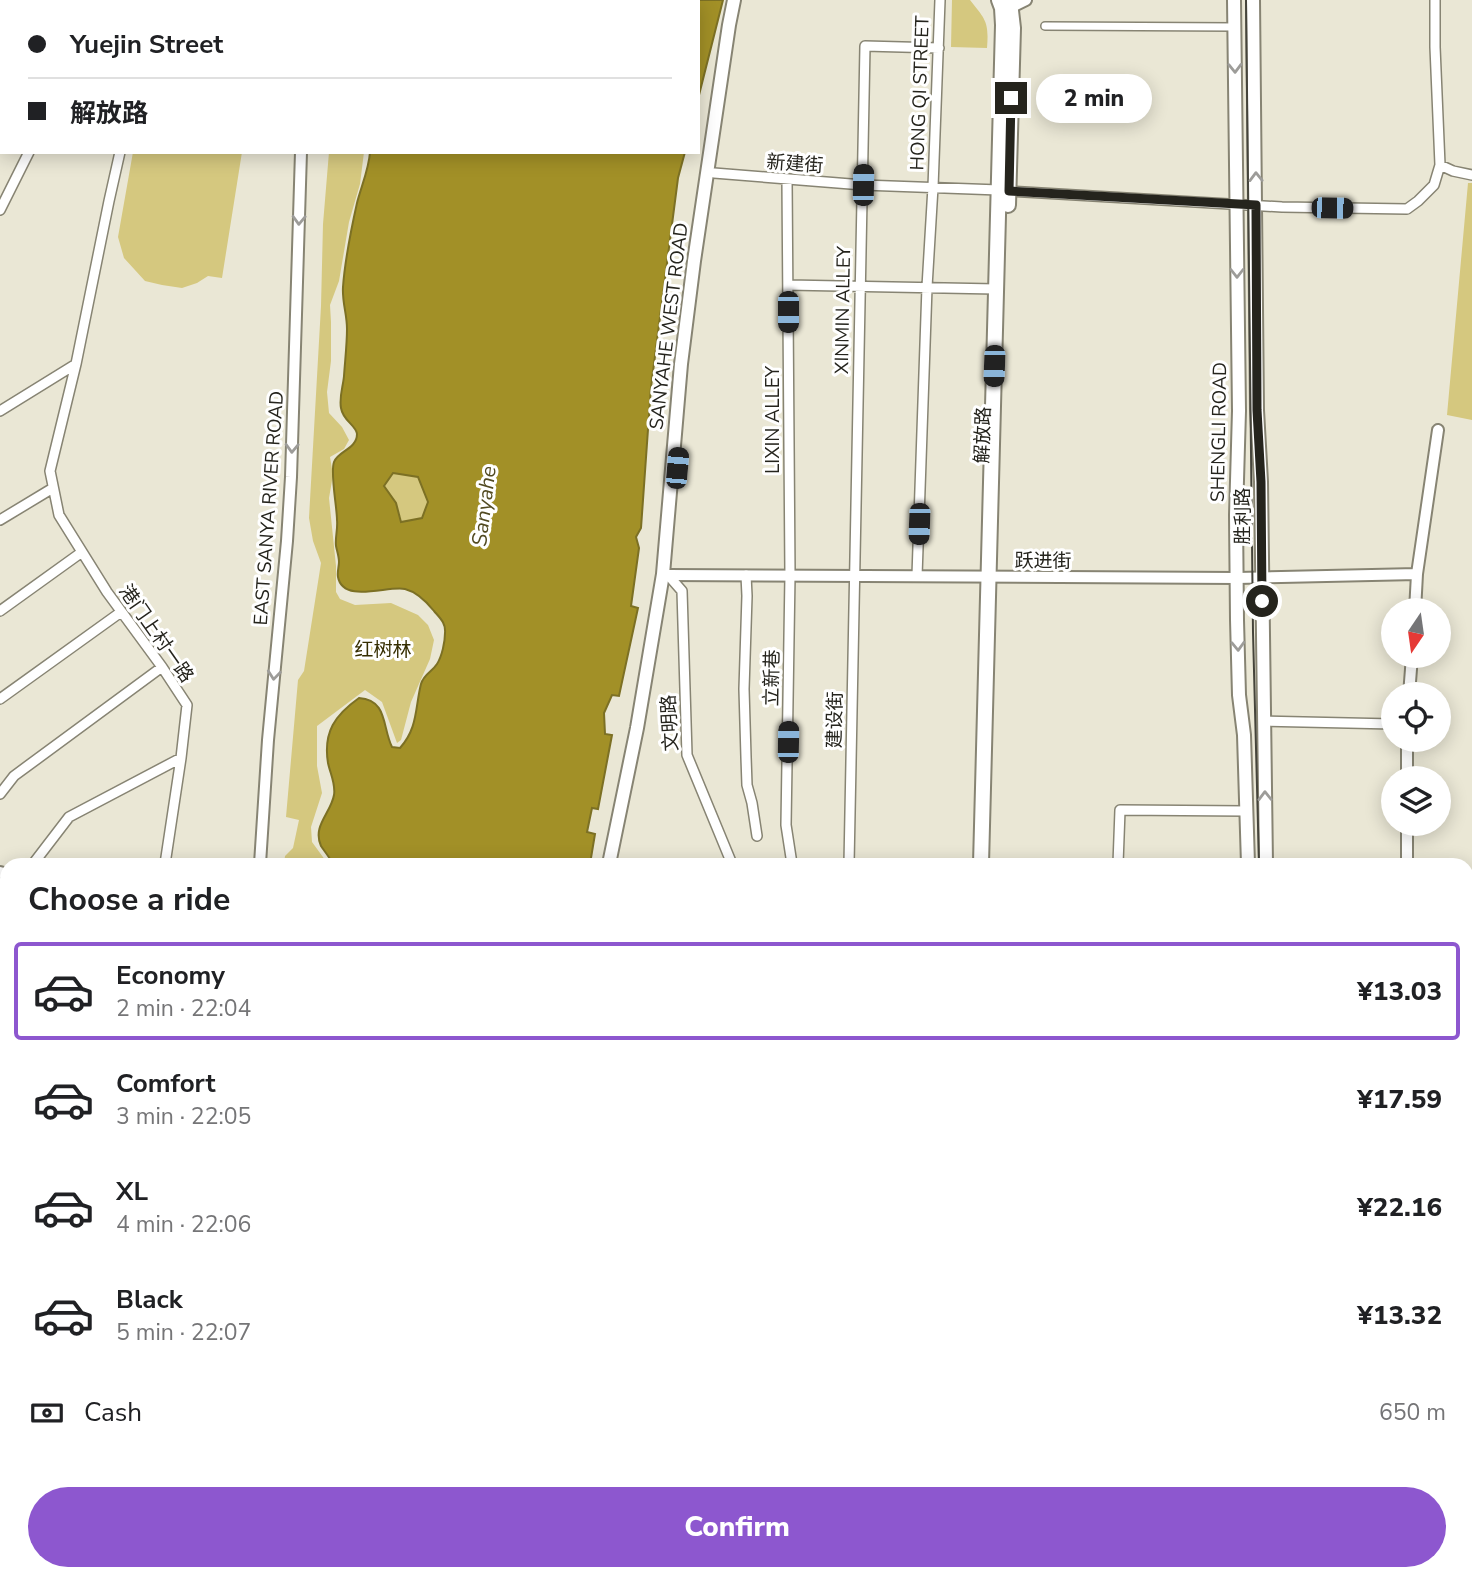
<!DOCTYPE html>
<html lang="en">
<head>
<meta charset="utf-8">
<style>
	:root { --surface:#fff; --page:#f2f2f2; --text:#202124; --muted:#757577; --line:#e0e0e0; --accent:#8d57cf }
	body { margin:0; font-family:"Nunito Sans","Noto Sans SC",sans-serif; background:var(--page); color:var(--text); height:100vh; display:flex; flex-direction:column; font-size:26px; white-space:nowrap }
	* { box-sizing:border-box; margin:0 }
	p { font-size:23px; color:var(--muted) }
	.icon { flex:none; width:38px; height:38px; fill:none; stroke:currentColor; stroke-width:2; stroke-linecap:round; stroke-linejoin:round }
	.map { position:relative; flex:1; overflow:hidden }
	.drawer { position:absolute; left:0px; top:858px; width:1474px; height:723px; display:flex; flex-direction:column; background:var(--surface); border-radius:21px 21px 0 0; box-shadow:0 4px 18px #0003 }
	.drawer>* { flex:none }
	.hud { position:absolute; left:0px; top:0px; width:700px; height:154px; box-shadow:0 4px 18px #0003; display:grid; align-content:center; height:154px; padding:0 28px; background:var(--surface) }
	.needle { width:46px; rotate:193deg }
	.fabs { position:absolute; left:1381px; top:598px; display:grid; gap:14px }
	.fabs a { display:grid; place-items:center; width:70px; height:70px; border-radius:50%; background:var(--surface); box-shadow:0 4px 18px #0003; font-size:35px }
	.end { position:absolute; width:32px; height:32px; margin:-16px; border:9px solid #25241d; background:#fff; box-shadow:0 0 0 4px #fff }
	.from { border-radius:50% }
	.bubble { position:absolute; height:49px; border-radius:24px; background:var(--surface); box-shadow:0 4px 18px #0003; font-size:23px; font-weight:800; line-height:49px; text-align:center }
	.car { position:absolute; width:21px; height:42px; margin:-21px -10px; border-radius:9px; box-shadow:0 0 5px 2px #0007; background:linear-gradient(#222 24%,#8ab4d8 0 40%,#222 0 76%,#8ab4d8 0 86%,#222 0) }
	.hud b { display:flex; align-items:center; gap:24px; height:66px; font-size:26px }
	.hud b+b { border-top:2px solid var(--line) }
	.hud i { width:18px; height:18px; background:var(--text) }
	ul { padding:0; list-style:none }
	li { display:flex; align-items:center; gap:21px; height:98px; margin:0 14px 10px; padding:0 14px; border:4px solid transparent; border-radius:7px }
	li div { flex:1 }
	li b { display:block; font-size:26px }
	li em { font-style:normal; font-weight:800 }
	li.current { border-color:var(--accent) }
	li>.icon { width:63px; height:63px; stroke-width:1.5 }
	h2 { padding:0 28px; font-size:32px; line-height:84px }
	.pay { display:flex; align-items:center; gap:18px; height:77px; padding:0 28px; font-size:26px }
	.pay p { margin-inline-start:auto }
	.primary-button { display:flex; gap:14px; margin-top:auto; padding:14px 28px }
	.primary-button a { flex:1; height:80px; border-radius:42px; background:var(--accent); color:#fff; font-size:28px; font-weight:800; line-height:80px; text-align:center }
	.map>svg:first-child { display:block }
	.green { fill:#d5c87f }
	.water { fill:#a29027; stroke:#7c7024; stroke-width:2; fill-rule:evenodd }
	.lines { fill:none; stroke-linecap:round; stroke-linejoin:round }
	.pedestrian-casing { stroke:#878473; stroke-width:10 }
	.minor-casing { stroke:#878473; stroke-width:12 }
	.tertiary-casing { stroke:#878473; stroke-width:14 }
	.secondary-casing { stroke:#878473; stroke-width:16 }
	.primary-casing { stroke:#878473; stroke-width:18 }
	.pedestrian { stroke:#fff; stroke-width:7 }
	.minor { stroke:#fff; stroke-width:9 }
	.tertiary { stroke:#fff; stroke-width:10 }
	.secondary { stroke:#fff; stroke-width:12 }
	.primary { stroke:#fff; stroke-width:14 }
	.tram { stroke:#45443b; stroke-width:2 }
	.oneway { stroke:#9d9c99 }
	.route { stroke:#25241d; stroke-width:9 }
	.labels { text-anchor:middle; stroke-width:6; stroke-linejoin:round; paint-order:stroke }
	.street-label { font-size:19px; fill:#25241d; stroke:#fff }
	.park-label { font-size:19px; fill:#352d01; stroke:#fff }
	.water-label { font-size:21px; font-style:italic; fill:#524a21; stroke:#fff }
</style>
</head>
<body>
<div class="map">
<svg width="1472" height="1580" viewBox="0 0 1472 1580">
	<rect width="100%" height="100%" fill="#eae7d5"/>
	<path class="green" d="M 952,0 L 970,0 C 986,20 989,22 987,48 L 951,47 Z
		M 133,152 L 242,152 L 222,278 L 208,276 L 197,283 L 182,288 L 162,285 L 145,281 L 124,258 L 118,237 Z
		M 329,152 L 364,152 L 360,184 L 349,222 L 339,281 L 330,305 L 331,322 L 331,361 L 327,392 L 329,413 L 342,427 L 349,440 L 344,449 L 330,457 L 333,475 L 329,498 L 336,566 L 336,592 L 340,599 L 355,605 L 391,603 L 418,615 L 428,625 L 434,640 L 430,659 L 411,702 L 401,740 L 397,743 L 382,702 L 365,690 L 317,726 L 317,766 L 322,793 L 311,827 L 312,842 L 328,864 L 284,864 L 285,856 L 293,848 L 299,820 L 286,817 L 298,680 L 304,671 L 321,563 L 313,541 L 309,518 L 321,306 L 323,224 Z
		M 1468,183 L 1472,183 L 1472,420 L 1447,415 Z
		M 393,473 L 418,477 L 428,502 L 422,518 L 402,522 L 396,503 L 384,486 Z
		M 1467,912 L 1472,912 L 1472,1214 L 1466,1190 Z"/>
	<path class="water" d="M 374,0 L 723,0 L 698,99 L 698,2 L 375,2 Z
		M 370,152 L 685,152 L 678,178 L 651,387 L 641,528 L 636,537 L 639,548 L 631,606 L 638,608 L 619,696 L 612,695 L 604,713 L 605,734 L 612,735 L 598,809 L 592,808 L 587,832 L 595,834 L 590,864 L 333,864 C 330,858 325,852 321,846 C 312,826 331,813 334,795 C 336,784 330,773 328,763 C 323,732 335,715 359,698 C 388,700 382,727 392,747 L 400,748 C 418,728 415,708 421,684 C 424,674 432,672 437,664 C 442,656 445,642 445,633 C 446,623 440,618 434,611 C 426,601 417,592 405,589 C 389,585 343,604 338,577 C 337,572 339,567 339,562 C 339,556 337,551 336,546 C 335,537 338,529 337,520 C 337,507 330,473 334,462 C 338,451 357,449 357,434 C 356,425 343,421 341,408 C 339,397 343,387 344,376 C 345,361 347,344 347,329 C 347,314 342,302 343,287 C 345,259 351,230 357,203 C 361,187 369,169 370,152 ZM 393,473 L 418,477 L 428,502 L 422,518 L 401,522 L 396,503 L 384,486 Z
		M 270,1573 L 514,1573 L 513,1580 L 265,1580 Z"/>
	<g class="lines">
		<g class="pedestrian-casing">
			<path id="pedestrian" d="M 1045,26 L 1235,27"/>
		</g>
		<g class="minor-casing">
			<path id="minor" d="M 0,19 L 2,20
				M 120,152 L 109,201 L 76,364 L 50,471 L 59,515 L 107,592 L 162,667 L 187,705 L 181,758 L 165,864
				M 1440,165 L 1453,171 L 1472,175
				M 714,173 L 863,185 L 999,190
				M 787,180 L 790,575 L 786,825 L 792,864
				M 1008,191 L 1282,207 L 1407,209 L 1418,201 L 1434,185 L 1440,165 L 1435,47 L 1435,0
				M 0,210 L 29,152
				M 788,285 L 996,289
				M 0,411 L 76,364
				M 0,520 L 53,488
				M 668,575 L 682,591 L 687,755 L 732,864
				M 746,575 L 747,596 L 744,689 L 746,757 L 747,785 L 752,803 L 757,836
				M 917,576 L 927,287 L 933,187 L 940,0
				M 0,611 L 82,552
				M 0,699 L 121,612
				M 1264,721 L 1393,724
				M 0,794 L 14,776 L 162,667
				M 33,864 L 69,817 L 181,758
				M 849,864 L 865,46 L 939,48
				M 1118,864 L 1120,810 L 1246,811
				M 0,929 L 7,930
				M 0,975 L 7,942
				M 0,1024 L 7,1025
				M 0,1069 L 7,1071
				M 0,1119 L 7,1121
				M 0,1167 L 7,1169
				M 0,1214 L 7,1215
				M 0,1259 L 7,1260
				M 0,1307 L 7,1309
				M 0,1356 L 7,1358
				M 0,1383 L 7,1384
				M 0,1413 L 7,1415
				M 27,1573 L 55,1580
				M 619,1580 L 620,1573
				M 689,1580 L 690,1573
				M 820,1580 L 821,1573"/>
		</g>
		<g class="tertiary-casing">
			<path id="tertiary" d="M 328,2 L 329,0
				M 1005,7 L 1012,7 L 1026,0
				M 668,575 L 1237,578 L 1417,574
				M 1415,611 L 1417,574 L 1438,430
				M 1409,695 L 1412,656
				M 1407,740 L 1407,779
				M 1407,824 L 1407,864
				M 260,864 L 268,740 L 287,541 L 291,477 L 301,152
				M 0,872 L 7,874
				M 1466,1244 L 1468,1262 L 1466,1326
				M 1466,1350 L 1472,1347
				M 10,1580 L 12,1573
				M 228,1580 L 230,1573"/>
		</g>
		<g class="secondary-casing">
			<path id="secondary" d="M 1234,0 L 1239,411 L 1236,515 L 1237,620 L 1239,695 L 1244,735 L 1248,864
				M 1253,0 L 1257,410 L 1261,482 L 1266,864
				M 609,864 L 637,728 L 663,574 L 681,364 L 694,261 L 729,25 L 734,0
				M 1256,1573 L 1256,1580
				M 1275,1573 L 1275,1580
				M 531,1580 L 532,1573
				M 539,1580 L 541,1573
				M 1459,1580 L 1459,1573"/>
		</g>
		<g class="primary-casing">
			<path id="primary" d="M 1008,205 L 1013,28 L 1010,2
				M 981,864 L 1003,25 L 1002,8 L 999,0
				M 959,1580 L 959,1573
				M 969,1580 L 969,1573"/>
		</g>
		<use href="#pedestrian" class="pedestrian"/>
		<use href="#minor" class="minor"/>
		<use href="#tertiary" class="tertiary"/>
		<use href="#secondary" class="secondary"/>
		<use href="#primary" class="primary"/>
		<path class="tram" d="M 1246,0 L 1253,632 L 1259,864
			M 1268,1573 L 1268,1580"/>
	</g>
	<defs><path id="oneway-chevron" d="M-2-3.5L2.5 0L-2 3.5" fill="none" stroke-width="1.6" stroke-linecap="round" stroke-linejoin="round" transform="scale(1.75)"/></defs>
	<g class="oneway">
		<use href="#oneway-chevron" transform="translate(1235 68) rotate(89)"/>
		<use href="#oneway-chevron" transform="translate(1256 177) rotate(-91)"/>
		<use href="#oneway-chevron" transform="translate(299 220) rotate(92)"/>
		<use href="#oneway-chevron" transform="translate(1237 273) rotate(90)"/>
		<use href="#oneway-chevron" transform="translate(292 448) rotate(92)"/>
		<use href="#oneway-chevron" transform="translate(1238 646) rotate(88)"/>
		<use href="#oneway-chevron" transform="translate(274 675) rotate(96)"/>
		<use href="#oneway-chevron" transform="translate(1265 796) rotate(-91)"/>
	</g>
	<g class="lines">
		<path class="route" d="M 1011,98 L 1009,191 L 1256,205 L 1257,410 L 1261,482 L 1262,601"/>
	</g>
	<g class="labels">
		<g class="street-label">
			<text transform="translate(919 93) rotate(-88)" y="7">HONG QI STREET</text>
			<text transform="translate(795 163) rotate(4)" y="7">新建街</text>
			<text transform="translate(842 310) rotate(-89)" y="7">XINMIN ALLEY</text>
			<text transform="translate(668 326) rotate(-83)" y="7">SANYAHE WEST ROAD</text>
			<text transform="translate(772 420) rotate(-90)" y="7">LIXIN ALLEY</text>
			<text transform="translate(1218 432) rotate(-89)" y="7">SHENGLI ROAD</text>
			<text transform="translate(982 435) rotate(-88)" y="7">解放路</text>
			<text transform="translate(268 508) rotate(-86)" y="7">EAST SANYA RIVER ROAD</text>
			<text transform="translate(1242 516) rotate(-90)" y="7">胜利路</text>
			<text x="1043" y="567">跃进街</text>
			<text transform="translate(157 633) rotate(55)" y="7">港门上村一路</text>
			<text transform="translate(771 678) rotate(-89)" y="7">立新巷</text>
			<text transform="translate(834 720) rotate(-89)" y="7">建设街</text>
			<text transform="translate(669 723) rotate(-93)" y="7">文明路</text>
		</g>
		<g class="park-label">
			<text x="383" y="656">红树林</text>
		</g>
		<g class="water-label">
			<text transform="translate(484 506) rotate(-83)" y="7">Sanyahe</text>
		</g>
	</g>
</svg>
<div class="fabs">
<a><svg class="needle" viewBox="-14 -14 28 28"><path d="M0-13l5 13h-10z" fill="#e53935"/><path d="M0 13l5-13h-10z" fill="#757577"/></svg></a>
<a><svg class="icon" aria-label="locate" viewBox="0 0 24 24"><circle cx="12" cy="12" r="6"/><path d="M12 2v4M12 18v4M2 12h4M18 12h4"/></svg></a>
<a><svg class="icon" aria-label="layers" viewBox="0 0 24 24"><path d="M12 4l9 5-9 5-9-5zM3 14l9 5 9-5"/></svg></a>
</div>
<i class="end from" style="left:1262px;top:601px"></i>
<i class="end" style="left:1011px;top:98px"></i>
<div class="bubble" style="left:1036px;top:74px;width:116px">2 min</div>
<i class="car" style="left:863px;top:185px;rotate:1deg"></i>
<i class="car" style="left:1332px;top:208px;rotate:91deg"></i>
<i class="car" style="left:788px;top:312px;rotate:180deg"></i>
<i class="car" style="left:994px;top:366px;rotate:182deg"></i>
<i class="car" style="left:677px;top:468px;rotate:5deg"></i>
<i class="car" style="left:919px;top:524px;rotate:182deg"></i>
<i class="car" style="left:788px;top:742px;rotate:1deg"></i>
<div class="hud">
<b><i class="from"></i>Yuejin Street</b>
<b><i></i>解放路</b>
</div>
<section class="drawer">
<h2>Choose a ride</h2>
<ul>
<li class="current"><svg class="icon" aria-label="car" viewBox="0 0 24 24"><path d="M5 17H2v-5l4-1 3-4h7l3 4 3 1v5h-3M9 17h6M6 11h13"/><circle cx="7" cy="17" r="2"/><circle cx="17" cy="17" r="2"/></svg><div><b>Economy</b><p>2 min · 22:04</p></div><em>¥13.03</em></li>
<li><svg class="icon" aria-label="car" viewBox="0 0 24 24"><path d="M5 17H2v-5l4-1 3-4h7l3 4 3 1v5h-3M9 17h6M6 11h13"/><circle cx="7" cy="17" r="2"/><circle cx="17" cy="17" r="2"/></svg><div><b>Comfort</b><p>3 min · 22:05</p></div><em>¥17.59</em></li>
<li><svg class="icon" aria-label="car" viewBox="0 0 24 24"><path d="M5 17H2v-5l4-1 3-4h7l3 4 3 1v5h-3M9 17h6M6 11h13"/><circle cx="7" cy="17" r="2"/><circle cx="17" cy="17" r="2"/></svg><div><b>XL</b><p>4 min · 22:06</p></div><em>¥22.16</em></li>
<li><svg class="icon" aria-label="car" viewBox="0 0 24 24"><path d="M5 17H2v-5l4-1 3-4h7l3 4 3 1v5h-3M9 17h6M6 11h13"/><circle cx="7" cy="17" r="2"/><circle cx="17" cy="17" r="2"/></svg><div><b>Black</b><p>5 min · 22:07</p></div><em>¥13.32</em></li>
</ul>
<div class="pay"><svg class="icon" aria-label="cash" viewBox="0 0 24 24"><path d="M3 7h18v10H3z"/><circle cx="12" cy="12" r="2"/></svg>Cash<p>650 m</p></div>
<div class="primary-button"><a>Confirm</a></div>
</section>
</div>
</body>
</html>
